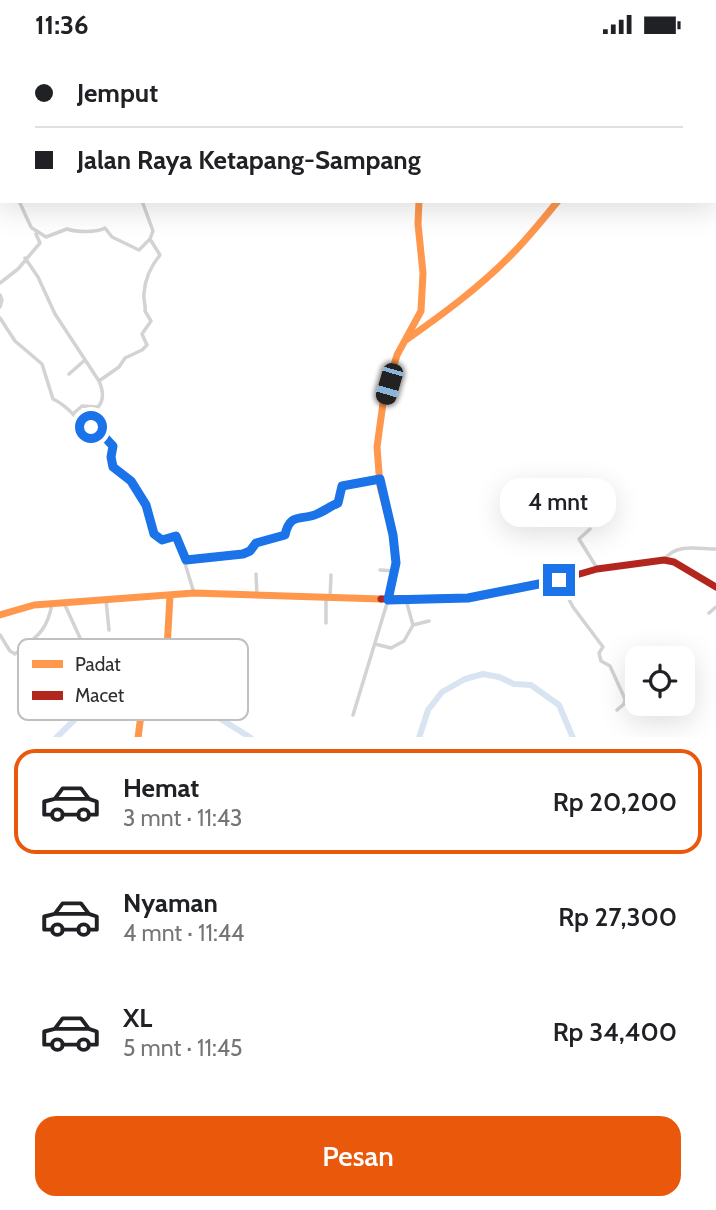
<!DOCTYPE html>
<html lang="id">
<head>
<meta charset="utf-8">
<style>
	:root { --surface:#fff; --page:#f2f2f2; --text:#202124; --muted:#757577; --line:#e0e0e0; --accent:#ea580c }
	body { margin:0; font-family:Cabin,sans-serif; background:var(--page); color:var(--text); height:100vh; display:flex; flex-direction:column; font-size:26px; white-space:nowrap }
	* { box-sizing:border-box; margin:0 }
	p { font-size:23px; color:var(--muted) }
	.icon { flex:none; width:38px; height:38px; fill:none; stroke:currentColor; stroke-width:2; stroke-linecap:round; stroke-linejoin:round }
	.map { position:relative; height:688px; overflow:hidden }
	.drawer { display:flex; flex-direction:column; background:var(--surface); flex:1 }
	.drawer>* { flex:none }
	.hud { position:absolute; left:0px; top:0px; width:718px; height:154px; box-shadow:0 7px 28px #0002; display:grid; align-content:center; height:154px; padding:0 35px; background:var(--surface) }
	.buttons { position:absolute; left:625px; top:597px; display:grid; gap:14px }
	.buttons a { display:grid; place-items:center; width:70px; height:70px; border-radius:14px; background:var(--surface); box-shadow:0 7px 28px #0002; font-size:35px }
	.end { position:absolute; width:32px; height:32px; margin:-16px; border:9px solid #1a73e8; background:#fff; box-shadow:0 0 0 4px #fff }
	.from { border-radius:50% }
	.bubble { position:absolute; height:49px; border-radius:21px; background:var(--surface); box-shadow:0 7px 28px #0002; font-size:23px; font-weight:600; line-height:49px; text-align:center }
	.car { position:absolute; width:21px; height:42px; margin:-21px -10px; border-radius:9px; box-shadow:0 0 5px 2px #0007; background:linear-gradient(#222 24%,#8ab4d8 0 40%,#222 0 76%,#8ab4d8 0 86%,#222 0) }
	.hud b { display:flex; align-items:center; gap:24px; height:66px; font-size:26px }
	.hud b+b { border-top:2px solid var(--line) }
	.hud i { width:18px; height:18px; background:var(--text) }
	ul { padding:12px 0 0; list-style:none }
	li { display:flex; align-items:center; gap:21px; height:105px; margin:0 14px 10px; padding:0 21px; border:4px solid transparent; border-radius:21px }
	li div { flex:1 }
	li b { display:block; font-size:26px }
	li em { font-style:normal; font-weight:600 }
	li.selected { border-color:var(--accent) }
	li>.icon { width:63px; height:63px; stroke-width:1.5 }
	.primary-button { display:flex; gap:14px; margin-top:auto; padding:14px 35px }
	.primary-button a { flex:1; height:80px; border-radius:21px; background:var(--accent); color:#fff; font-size:28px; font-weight:600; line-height:80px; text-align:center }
	.status { display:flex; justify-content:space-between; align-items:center; height:49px; padding:0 35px; background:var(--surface); direction:ltr }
	.status svg { height:19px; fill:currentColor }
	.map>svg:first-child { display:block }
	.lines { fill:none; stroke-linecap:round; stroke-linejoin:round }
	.river { stroke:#d8e4f2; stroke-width:6 }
	.street { stroke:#d3d3d3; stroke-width:3.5 }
	.slow { stroke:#ff974d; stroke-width:7 }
	.jam { stroke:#b3261e; stroke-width:7 }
	.route { stroke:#1a73e8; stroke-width:9 }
	.key { fill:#fff; stroke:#c0c0c0; stroke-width:2 }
	.key-label { font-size:19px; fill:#2e2e2e }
</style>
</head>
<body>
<div class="status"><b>11:36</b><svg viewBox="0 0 49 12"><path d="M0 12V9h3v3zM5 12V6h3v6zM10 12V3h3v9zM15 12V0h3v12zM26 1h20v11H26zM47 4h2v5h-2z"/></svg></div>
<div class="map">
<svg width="716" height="689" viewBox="0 0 716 689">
	<rect width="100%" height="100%" fill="#fff"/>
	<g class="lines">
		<path class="river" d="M 56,689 L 119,627 L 135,622 L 145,624 L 154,630 L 190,661 L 216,667 L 251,689
			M 419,689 L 428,661 L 442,643 L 465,630 L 483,625 L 499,628 L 514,635 L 531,636 L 559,656 L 573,689"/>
		<path class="street" d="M 77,0 L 77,2
			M 251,0 L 252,2
			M 299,2 L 302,0
			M 430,2 L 431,0
			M 0,129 L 2,130
			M 19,152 L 31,178
			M 32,179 L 46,188 L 67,180 C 76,183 96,184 105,179 L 112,188 L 139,201 L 150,190
			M 25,209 L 38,228 L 55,265 L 99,332 C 103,341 105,350 98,358 L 82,357 L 74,364
			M 0,234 L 18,220 L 40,194 L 36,185
			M 0,246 L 2,251 L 0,258
			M 0,269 L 15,292 L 42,315 L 53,350 C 70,358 71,366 84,375 C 95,382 103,386 112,395 L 113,418 L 131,432 L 146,456 L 154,486 L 162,491 L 174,486 L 177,488 L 194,544
			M 69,325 L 85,311
			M 99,332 L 119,318 L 125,309 L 142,301 L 147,296 L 142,285 L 151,272 L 145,262 C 146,255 143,252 144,244 C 145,230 151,217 160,206 L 150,190 L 153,182 L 142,152
			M 590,480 L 579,490 L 597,519
			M 186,511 L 243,505 L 250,502 L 256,494 L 285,486 C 290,463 301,472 317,465 C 324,462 331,457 338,454 L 343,437 L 379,430
			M 664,511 C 676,494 697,500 716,500
			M 380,521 L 395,522
			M 256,525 L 257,546
			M 559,531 L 573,558 L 603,598 L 599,604 L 601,612 L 610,617 L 625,650 L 624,655 L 617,661
			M 330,549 L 331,526
			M 106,551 L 109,581
			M 709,564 L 716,558
			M 326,574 L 326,549
			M 413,576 L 429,572
			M 0,586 L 10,602 L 15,605 C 36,588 47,583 52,555
			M 375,595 L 391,599 L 404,592 L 413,576 L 406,551
			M 61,605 L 77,596 L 81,591 L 64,554
			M 353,666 L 388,551"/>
		<path class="slow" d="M 673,2 L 674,0
			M 406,291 C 443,265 480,238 512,205 C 528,189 543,170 558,152
			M 388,551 L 396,514 L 393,486 L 380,437 L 377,398 L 383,354 L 397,306 L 421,262 L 423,224 L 418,175 L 419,152
			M 0,566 L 34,556 L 194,544 L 381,550
			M 138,689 L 144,642 L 167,600 L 170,547"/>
		<path class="jam" d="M 373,0 L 374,2
			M 381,550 L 468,549 L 559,531 L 597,520 L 664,511 L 674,513 L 716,538"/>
	</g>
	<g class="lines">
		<path class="route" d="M 91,378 L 99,382 L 113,397 L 111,408 L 113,418 L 131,432 L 146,456 L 154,485 L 162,491 L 176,487 L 186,511 L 243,505 L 250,502 L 256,494 L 285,486 C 290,463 301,472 317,465 C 324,462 331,457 338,454 L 342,437 L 380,430 L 393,486 L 396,514 L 388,551 L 468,549 L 559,531"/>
	</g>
	<rect x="18" y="590" width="230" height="81" rx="10" class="key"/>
	<rect x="32" y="611" width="31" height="8" fill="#ff974d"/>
	<rect x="32" y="642" width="31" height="9" fill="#b3261e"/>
	<g class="key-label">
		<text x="75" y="622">Padat</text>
		<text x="75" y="653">Macet</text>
	</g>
</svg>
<div class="buttons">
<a><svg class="icon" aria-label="locate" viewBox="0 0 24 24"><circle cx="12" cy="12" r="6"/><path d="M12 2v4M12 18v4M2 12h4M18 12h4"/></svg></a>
</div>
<i class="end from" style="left:91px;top:378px"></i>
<i class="end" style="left:559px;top:531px"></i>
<div class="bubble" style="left:500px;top:429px;width:116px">4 mnt</div>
<i class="car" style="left:389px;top:335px;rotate:196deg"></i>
<div class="hud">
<b><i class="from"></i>Jemput</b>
<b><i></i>Jalan Raya Ketapang-Sampang</b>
</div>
</div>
<section class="drawer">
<ul>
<li class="selected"><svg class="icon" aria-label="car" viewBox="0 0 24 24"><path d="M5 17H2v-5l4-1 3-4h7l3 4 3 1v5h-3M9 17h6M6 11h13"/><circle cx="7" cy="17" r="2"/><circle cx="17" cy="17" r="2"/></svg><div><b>Hemat</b><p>3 mnt · 11:43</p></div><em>Rp 20,200</em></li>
<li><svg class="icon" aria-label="car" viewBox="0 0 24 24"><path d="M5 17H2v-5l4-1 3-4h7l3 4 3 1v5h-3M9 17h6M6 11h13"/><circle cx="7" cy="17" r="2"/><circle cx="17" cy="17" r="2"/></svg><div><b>Nyaman</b><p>4 mnt · 11:44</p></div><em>Rp 27,300</em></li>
<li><svg class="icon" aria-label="car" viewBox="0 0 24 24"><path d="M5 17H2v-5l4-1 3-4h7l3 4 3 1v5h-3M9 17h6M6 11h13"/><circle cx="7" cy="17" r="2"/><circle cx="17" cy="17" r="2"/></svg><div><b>XL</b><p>5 mnt · 11:45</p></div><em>Rp 34,400</em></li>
</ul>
<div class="primary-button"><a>Pesan</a></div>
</section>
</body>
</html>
